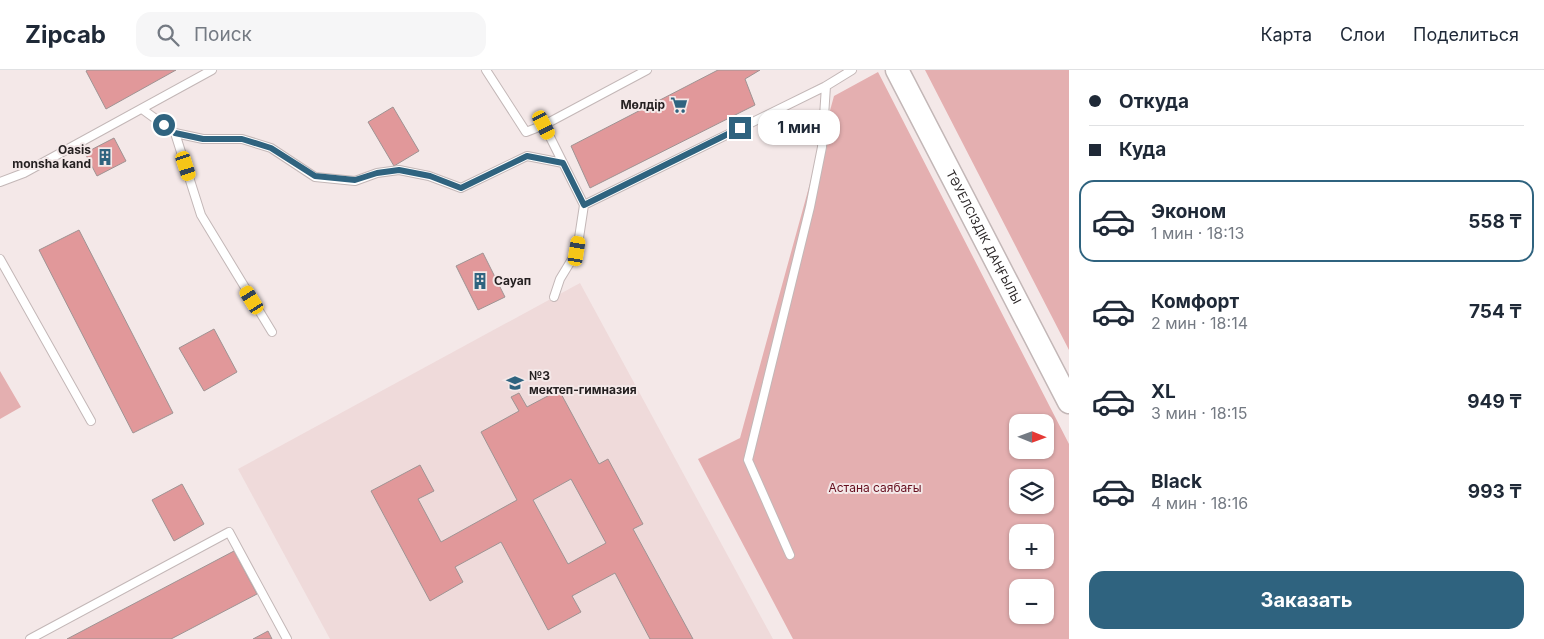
<!DOCTYPE html>
<html lang="ru">
<head>
<meta charset="utf-8">
<style>
	:root { --surface:#fff; --page:#f6f6f7; --text:#1f2937; --muted:#747a83; --line:#e0e1e3; --accent:#2f637f }
	body { margin:0; font-family:Inter,sans-serif; background:var(--page); color:var(--text); height:100vh; display:flex; flex-direction:column; font-size:19px; white-space:nowrap }
	* { box-sizing:border-box; margin:0 }
	p { font-size:16px; color:var(--muted) }
	.icon { flex:none; width:28px; height:28px; fill:none; stroke:currentColor; stroke-width:2; stroke-linecap:round; stroke-linejoin:round }
	.map { position:relative; flex:1; overflow:hidden }
	.side { display:flex; flex-direction:column; background:var(--surface); width:475px }
	.side>* { flex:none }
	.banner { display:grid; align-content:center; height:110px; padding:0 20px; background:var(--surface) }
	.needle { width:32px; rotate:91deg }
	.tools { position:absolute; left:1009px; top:344px; display:grid; gap:10px }
	.tools a { display:grid; place-items:center; width:45px; height:45px; border-radius:10px; background:var(--surface); box-shadow:0 1px 4px #0004; font-size:25px }
	.end { position:absolute; width:22px; height:22px; margin:-11px; border:6px solid #2f637f; background:#fff; box-shadow:0 0 0 2px #fff }
	.from { border-radius:50% }
	.bubble { position:absolute; height:35px; border-radius:15px; background:var(--surface); box-shadow:0 1px 4px #0004; font-size:16px; font-weight:700; line-height:35px; text-align:center }
	.car { position:absolute; width:15px; height:30px; margin:-15px -8px; border-radius:6px; box-shadow:0 0 4px 1px #0007; background:linear-gradient(#f5c518 24%,#345 0 40%,#f5c518 0 76%,#345 0 86%,#f5c518 0) }
	.banner b { display:flex; align-items:center; gap:18px; height:48px; font-size:19px }
	.banner b+b { border-top:1px solid var(--line) }
	.banner i { width:12px; height:12px; background:var(--text) }
	ul { padding:0; list-style:none }
	li { display:flex; align-items:center; gap:15px; height:82px; margin:0 10px 8px; padding:0 10px; border:2px solid transparent; border-radius:15px }
	li div { flex:1 }
	li b { display:block; font-size:19px }
	li em { font-style:normal; font-weight:700 }
	li.active { border-color:var(--accent) }
	li>.icon { width:45px; height:45px; stroke-width:1.5 }
	.action { display:flex; gap:10px; margin-top:auto; padding:10px 20px }
	.action a { flex:1; height:58px; border-radius:15px; background:var(--accent); color:#fff; font-size:20px; font-weight:700; line-height:58px; text-align:center }
	header { display:flex; align-items:center; gap:30px; box-sizing:border-box; height:70px; padding:0 25px; background:var(--surface); border-bottom:1px solid var(--line) }
	header strong { font-size:24px }
	nav { display:flex; gap:28px; margin-inline-start:auto; font-size:18px }
	.search { width:350px; height:45px; background:var(--page); display:flex; align-items:center; gap:12px; box-sizing:border-box; padding:0 18px; border-radius:15px; color:var(--muted); font-size:19px }
	main { display:flex; flex:1; min-height:0 }
	.map>svg:first-child { display:block }
	.built { fill:#efdada }
	.green { fill:#e4afb0; fill-rule:evenodd }
	.building { fill:#e1989a; stroke:#9f9393; fill-rule:evenodd }
	.lines { fill:none; stroke-linecap:round; stroke-linejoin:round }
	.lane-casing { stroke:#c3b7b7; stroke-width:10 }
	.secondary-casing { stroke:#c3b7b7; stroke-width:25 }
	.lane { stroke:#fff; stroke-width:8 }
	.secondary { stroke:#fff; stroke-width:22 }
	.route { stroke:#2f637f; stroke-width:6 }
	.labels { text-anchor:middle; stroke-width:4; stroke-linejoin:round; paint-order:stroke }
	.poi-label { font-size:12px; font-weight:bold; fill:#241f20; stroke:#f4e8e8; text-anchor:end }
	.street-label { font-size:12px; fill:#241f20; stroke:#f4e8e8 }
	.park-label { font-size:12px; fill:#650e1e; stroke:#f4e8e8 }
</style>
</head>
<body>
<header>
<strong>Zipcab</strong>
<div class="search"><svg class="icon" aria-label="search" viewBox="0 0 24 24"><circle cx="10" cy="10" r="6"/><path d="M15 15l6 6"/></svg>Поиск</div>
<nav><a>Карта</a><a>Слои</a><a>Поделиться</a></nav>
</header>
<main>
<div class="map">
<svg width="1069" height="569" viewBox="0 0 1069 569">
	<rect width="100%" height="100%" fill="#f4e8e8"/>
	<path class="built" d="M 580,213 L 773,569 L 330,569 L 238,399 Z"/>
	<path class="green" d="M 925,0 L 1069,0 L 1069,280 Z
		M 878,2 L 1069,374 L 1069,569 L 793,569 L 698,389 L 740,368 L 834,26 ZM 1018,352 L 1045,352 L 1045,380 L 1018,380 ZM 1018,408 L 1045,408 L 1045,435 L 1018,435 ZM 1018,462 L 1045,462 L 1045,490 L 1018,490 ZM 1018,518 L 1045,518 L 1045,545 L 1018,545 Z
		M 0,301 L 21,337 L 0,349 Z"/>
	<path class="building" d="M 88,0 L 176,0 L 106,39 L 86,1 Z
		M 718,0 L 760,0 L 745,9 L 755,35 L 590,118 L 571,76 Z
		M 393,37 L 419,81 L 394,96 L 368,52 Z
		M 114,68 L 126,91 L 97,106 L 85,83 Z
		M 79,160 L 173,343 L 133,363 L 39,180 Z
		M 483,183 L 505,227 L 478,240 L 456,196 Z
		M 214,259 L 237,302 L 204,321 L 179,278 Z
		M 559,320 L 599,394 L 608,389 L 643,454 L 633,459 L 693,569 L 650,569 L 615,503 L 572,526 L 581,542 L 548,560 L 501,472 L 455,497 L 463,512 L 430,531 L 371,421 L 420,395 L 434,421 L 418,429 L 441,472 L 517,430 L 481,362 L 519,341 L 511,327 L 519,323 L 527,337 ZM 571,409 L 606,473 L 568,494 L 533,430 Z
		M 182,414 L 204,454 L 174,471 L 152,430 Z
		M 234,481 L 257,524 L 171,569 L 67,569 Z
		M 268,561 L 272,569 L 253,569 Z"/>
	<g class="lines">
		<g class="lane-casing">
			<path id="lane" d="M 486,0 L 526,62 L 544,55 L 647,0
				M 142,39 L 175,63 L 203,69 L 242,69 L 271,78 L 315,107 L 355,111 L 377,103 L 399,100 L 429,106 L 461,118 L 527,86 L 563,93
				M 544,55 L 584,135
				M 175,63 L 201,145 L 272,262
				M 0,112 L 24,103 L 212,0
				M 0,189 L 91,351
				M 554,227 L 560,209 L 577,181 L 584,135 L 826,16 L 852,0
				M 790,485 L 748,390 L 810,137 L 822,77 L 826,16
				M 30,569 L 229,462 L 287,569"/>
		</g>
		<g class="secondary-casing">
			<g id="secondary">
				<path id="s1" d="M 897,0 L 1069,332"/>
			</g>
		</g>
		<use href="#lane" class="lane"/>
		<use href="#secondary" class="secondary"/>
	</g>
	<g class="lines">
		<path class="route" d="M 164,55 L 175,63 L 203,69 L 242,69 L 271,78 L 315,106 L 355,110 L 377,103 L 399,100 L 430,106 L 461,118 L 527,86 L 563,93 L 584,135 L 740,58"/>
	</g>
	<defs>
		<g id="supermarket-bare" transform="scale(1.35)"><path d="M-6-5.5h2.5l.6 2H6L4.5 2H-2.5L-4.4-4H-6ZM-1.5 3.2a1.3 1.3 0 1 0 .1 0ZM3 3.2a1.3 1.3 0 1 0 .1 0Z" fill="#2f637f" stroke="#f4e8e8" stroke-width="2.5" paint-order="stroke"/></g>
		<g id="building-bare" transform="scale(1.35)"><path d="M-4-6H4V6H1V3H-1V6H-4ZM-2.5-4.3h1.7v1.8h-1.7ZM.8-4.3h1.7v1.8H.8ZM-2.5-1h1.7V.8h-1.7ZM.8-1h1.7V.8H.8Z" fill="#2f637f" stroke="#f4e8e8" stroke-width="2.5" paint-order="stroke"/></g>
		<g id="school-bare" transform="scale(1.35)"><path d="M0-5L7-2L0 1L-7-2ZM-4 1L0 2.5L4 1V4Q0 6-4 4Z" fill="#2f637f" stroke="#f4e8e8" stroke-width="2.5" paint-order="stroke"/></g>
	</defs>
	<g fill-rule="evenodd">
		<use href="#supermarket-bare" x="679" y="35"/>
		<use href="#building-bare" x="105" y="87"/>
		<use href="#building-bare" x="480" y="211"/>
		<use href="#school-bare" x="515" y="313"/>
	</g>
	<g class="labels">
		<g class="poi-label">
			<text x="665" y="39">Мөлдір</text>
			<text x="91" y="84">Oasis<tspan x="91" dy="14">monsha kand</tspan></text>
			<text x="494" y="215" text-anchor="start">Сауап</text>
			<text x="529" y="310" text-anchor="start">№3<tspan x="529" dy="14">мектеп-гимназия</tspan></text>
		</g>
		<g class="street-label">
			<text dy="4" stroke="none"><textPath href="#s1" startOffset="188">ТӘУЕЛСІЗДІК ДАҢҒЫЛЫ</textPath></text>
		</g>
		<g class="park-label">
			<text x="875" y="422">Астана саябағы</text>
		</g>
	</g>
</svg>
<div class="tools">
<a><svg class="needle" viewBox="-14 -14 28 28"><path d="M0-13l5 13h-10z" fill="#e53935"/><path d="M0 13l5-13h-10z" fill="#747a83"/></svg></a>
<a><svg class="icon" aria-label="layers" viewBox="0 0 24 24"><path d="M12 4l9 5-9 5-9-5zM3 14l9 5 9-5"/></svg></a>
<a>+</a>
<a>−</a>
</div>
<i class="end from" style="left:164px;top:55px"></i>
<i class="end" style="left:740px;top:58px"></i>
<div class="bubble" style="left:758px;top:40px;width:82px">1 мин</div>
<i class="car" style="left:544px;top:55px;rotate:153deg"></i>
<i class="car" style="left:186px;top:96px;rotate:162deg"></i>
<i class="car" style="left:577px;top:181px;rotate:9deg"></i>
<i class="car" style="left:252px;top:230px;rotate:328deg"></i>
</div>
<section class="side">
<div class="banner">
<b><i class="from"></i>Откуда</b>
<b><i></i>Куда</b>
</div>
<ul>
<li class="active"><svg class="icon" aria-label="car" viewBox="0 0 24 24"><path d="M5 17H2v-5l4-1 3-4h7l3 4 3 1v5h-3M9 17h6M6 11h13"/><circle cx="7" cy="17" r="2"/><circle cx="17" cy="17" r="2"/></svg><div><b>Эконом</b><p>1 мин · 18:13</p></div><em>558 ₸</em></li>
<li><svg class="icon" aria-label="car" viewBox="0 0 24 24"><path d="M5 17H2v-5l4-1 3-4h7l3 4 3 1v5h-3M9 17h6M6 11h13"/><circle cx="7" cy="17" r="2"/><circle cx="17" cy="17" r="2"/></svg><div><b>Комфорт</b><p>2 мин · 18:14</p></div><em>754 ₸</em></li>
<li><svg class="icon" aria-label="car" viewBox="0 0 24 24"><path d="M5 17H2v-5l4-1 3-4h7l3 4 3 1v5h-3M9 17h6M6 11h13"/><circle cx="7" cy="17" r="2"/><circle cx="17" cy="17" r="2"/></svg><div><b>XL</b><p>3 мин · 18:15</p></div><em>949 ₸</em></li>
<li><svg class="icon" aria-label="car" viewBox="0 0 24 24"><path d="M5 17H2v-5l4-1 3-4h7l3 4 3 1v5h-3M9 17h6M6 11h13"/><circle cx="7" cy="17" r="2"/><circle cx="17" cy="17" r="2"/></svg><div><b>Black</b><p>4 мин · 18:16</p></div><em>993 ₸</em></li>
</ul>
<div class="action"><a>Заказать</a></div>
</section>
</main>
</body>
</html>
